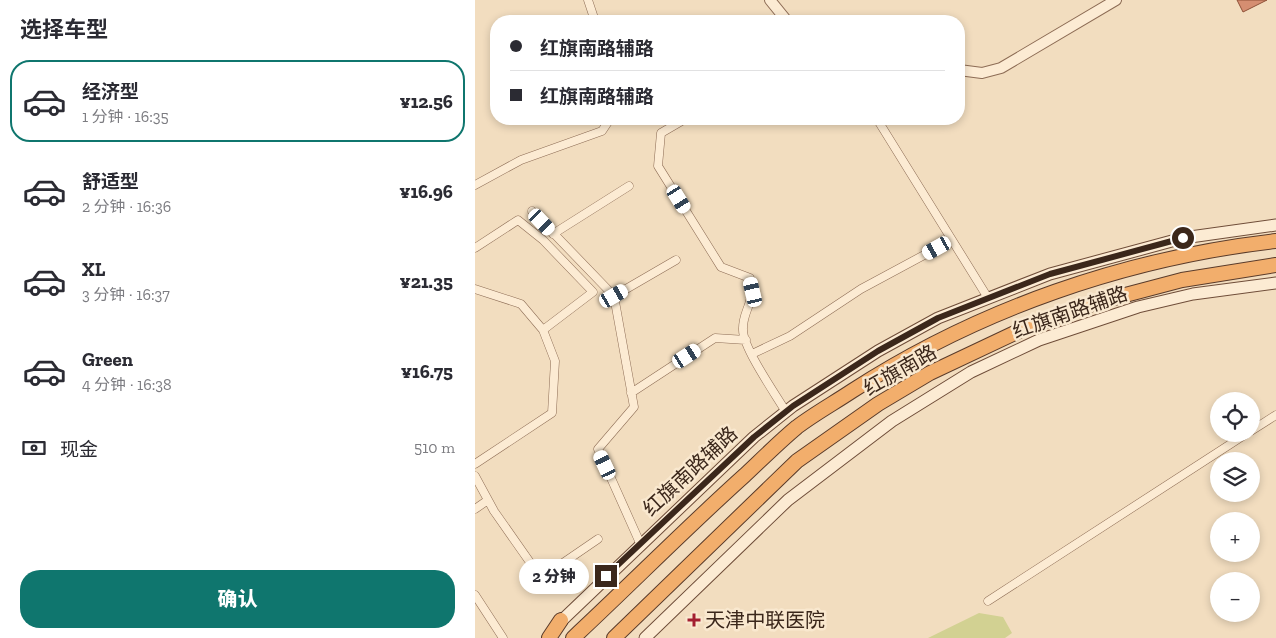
<!DOCTYPE html>
<html lang="zh">
<head>
<meta charset="utf-8">
<style>
	:root { --surface:#fff; --page:#f7f7f7; --text:#2b2b33; --muted:#7c7c81; --line:#e1e1e2; --accent:#0f766e }
	body { margin:0; font-family:"Zilla Slab","Noto Sans SC",serif; background:var(--page); color:var(--text); height:100vh; display:flex; flex-direction:column; font-size:19px; white-space:nowrap }
	* { box-sizing:border-box; margin:0 }
	p { font-size:16px; color:var(--muted) }
	.icon { flex:none; width:28px; height:28px; fill:none; stroke:currentColor; stroke-width:2; stroke-linecap:round; stroke-linejoin:round }
	.map { position:relative; flex:1; overflow:hidden }
	.details { display:flex; flex-direction:column; background:var(--surface); width:475px }
	.details>* { flex:none }
	.hud { position:absolute; left:15px; top:15px; width:475px; height:110px; border-radius:20px; box-shadow:0 2px 8px #0003; display:grid; align-content:center; height:110px; padding:0 20px; background:var(--surface) }
	.buttons { position:absolute; left:735px; top:392px; display:grid; gap:10px }
	.buttons a { display:grid; place-items:center; width:50px; height:50px; border-radius:50%; background:var(--surface); box-shadow:0 2px 8px #0003; font-size:25px }
	.end { position:absolute; width:22px; height:22px; margin:-11px; border:6px solid #3b271b; background:#fff; box-shadow:0 0 0 2px #fff }
	.from { border-radius:50% }
	.bubble { position:absolute; height:35px; border-radius:18px; background:var(--surface); box-shadow:0 2px 8px #0003; font-size:16px; font-weight:800; line-height:35px; text-align:center }
	.car { position:absolute; width:15px; height:30px; margin:-15px -8px; border-radius:6px; box-shadow:0 0 4px 1px #0007; background:linear-gradient(#fff 24%,#345 0 40%,#fff 0 76%,#345 0 86%,#fff 0) }
	.hud b { display:flex; align-items:center; gap:18px; height:48px; font-size:19px }
	.hud b+b { border-top:1px solid var(--line) }
	.hud i { width:12px; height:12px; background:var(--text) }
	ul { padding:0; list-style:none }
	li { display:flex; align-items:center; gap:15px; height:82px; margin:0 10px 8px; padding:0 10px; border:2px solid transparent; border-radius:20px }
	li div { flex:1 }
	li b { display:block; font-size:19px }
	li em { font-style:normal; font-weight:800 }
	li.on { border-color:var(--accent) }
	li>.icon { width:45px; height:45px; stroke-width:1.5 }
	h2 { padding:0 20px; font-size:22px; line-height:60px }
	.pay { display:flex; align-items:center; gap:12px; height:55px; padding:0 20px; font-size:19px }
	.pay p { margin-inline-start:auto }
	.action { display:flex; gap:10px; margin-top:auto; padding:10px 20px }
	.action a { flex:1; height:58px; border-radius:20px; background:var(--accent); color:#fff; font-size:20px; font-weight:800; line-height:58px; text-align:center }
	main { display:flex; flex:1; min-height:0 }
	.map>svg:first-child { display:block }
	.green { fill:#d2d192 }
	.building { fill:#d58e71; stroke:#8f5038 }
	.lines { fill:none; stroke-linecap:round; stroke-linejoin:round }
	.minor-casing { stroke:#8d6c55; stroke-width:9 }
	.tertiary-casing { stroke:#8d6c55; stroke-width:12 }
	.secondary-casing { stroke:#6f4d39; stroke-width:13 }
	.trunk-casing { stroke:#5a3b2a; stroke-width:16 }
	.minor { stroke:#fcebd3; stroke-width:8 }
	.tertiary { stroke:#fcebd3; stroke-width:10 }
	.secondary { stroke:#fcebd3; stroke-width:11 }
	.trunk { stroke:#f2ae6c; stroke-width:14 }
	.route { stroke:#3b271b; stroke-width:6 }
	.poi-dot { fill:#a31f30; stroke:#f9e8cf; stroke-width:2 }
	.labels { text-anchor:middle; stroke-width:5; stroke-linejoin:round; paint-order:stroke }
	.street-label { font-size:20px; fill:#3b271b; stroke:#f9e8cf }
	.poi-label { font-size:20px; fill:#3b271b; stroke:#f9e8cf; text-anchor:start }
</style>
</head>
<body>
<main>
<section class="details">
<h2>选择车型</h2>
<ul>
<li class="on"><svg class="icon" aria-label="car" viewBox="0 0 24 24"><path d="M5 17H2v-5l4-1 3-4h7l3 4 3 1v5h-3M9 17h6M6 11h13"/><circle cx="7" cy="17" r="2"/><circle cx="17" cy="17" r="2"/></svg><div><b>经济型</b><p>1 分钟 · 16:35</p></div><em>¥12.56</em></li>
<li><svg class="icon" aria-label="car" viewBox="0 0 24 24"><path d="M5 17H2v-5l4-1 3-4h7l3 4 3 1v5h-3M9 17h6M6 11h13"/><circle cx="7" cy="17" r="2"/><circle cx="17" cy="17" r="2"/></svg><div><b>舒适型</b><p>2 分钟 · 16:36</p></div><em>¥16.96</em></li>
<li><svg class="icon" aria-label="car" viewBox="0 0 24 24"><path d="M5 17H2v-5l4-1 3-4h7l3 4 3 1v5h-3M9 17h6M6 11h13"/><circle cx="7" cy="17" r="2"/><circle cx="17" cy="17" r="2"/></svg><div><b>XL</b><p>3 分钟 · 16:37</p></div><em>¥21.35</em></li>
<li><svg class="icon" aria-label="car" viewBox="0 0 24 24"><path d="M5 17H2v-5l4-1 3-4h7l3 4 3 1v5h-3M9 17h6M6 11h13"/><circle cx="7" cy="17" r="2"/><circle cx="17" cy="17" r="2"/></svg><div><b>Green</b><p>4 分钟 · 16:38</p></div><em>¥16.75</em></li>
</ul>
<div class="pay"><svg class="icon" aria-label="cash" viewBox="0 0 24 24"><path d="M3 7h18v10H3z"/><circle cx="12" cy="12" r="2"/></svg>现金<p>510 m</p></div>
<div class="action"><a>确认</a></div>
</section>
<div class="map">
<svg width="801" height="638" viewBox="0 0 801 638">
	<rect width="100%" height="100%" fill="#f2ddbf"/>
	<path class="green" d="M 504,613 L 528,617 L 537,633 L 530,638 L 453,638 Z"/>
	<path class="building" d="M 762,0 L 792,0 L 768,12 Z"/>
	<g class="lines">
		<g class="minor-casing">
			<path id="minor" d="M 113,0 L 120,21
				M 210,119 L 186,133 L 183,166 L 246,267 L 275,278 C 281,304 267,310 268,330 C 268,348 301,395 311,412
				M 402,119 L 513,298
				M 0,185 L 46,160 L 127,131 L 135,119
				M 57,211 L 139,296 L 159,407 L 123,449 L 165,543
				M 78,234 L 154,186
				M 0,248 L 43,220 L 68,240 L 118,292 L 68,330
				M 0,289 L 46,304 L 68,330 L 80,361 L 77,413 L 0,464
				M 139,296 L 201,260
				M 277,354 L 315,336 L 386,289 L 477,240
				M 156,393 L 240,338 L 271,340
				M 776,431 L 801,415
				M 0,476 L 19,511 L 66,578 L 123,539
				M 0,509 L 13,500
				M 0,595 L 28,638
				M 513,601 L 771,434"/>
		</g>
		<g class="tertiary-casing">
			<path id="tertiary" d="M 295,0 L 312,21
				M 484,70 L 507,73 L 526,68 L 641,0"/>
		</g>
		<g class="secondary-casing">
			<path id="secondary" d="M 81,626 L 279,437 L 318,406 L 403,351 L 463,318 L 575,274 L 708,238 L 801,225
				M 170,638 L 313,500 L 417,421 L 496,372 L 564,340 L 663,307 L 718,294 L 801,283"/>
		</g>
		<g class="trunk-casing">
			<path id="trunk" d="M 74,638 L 86,620
				M 98,638 C 156,584 211,528 270,475 C 287,459 304,442 322,427 C 339,414 359,403 377,391 C 504,309 651,258 801,241
				M 139,638 L 322,461 L 403,404 L 455,373 L 546,330 L 620,303 L 707,280 L 801,265"/>
		</g>
		<use href="#minor" class="minor"/>
		<use href="#tertiary" class="tertiary"/>
		<use href="#secondary" class="secondary"/>
		<use href="#trunk" class="trunk"/>
	</g>
	<g class="lines">
		<path class="route" d="M 131,576 L 279,437 L 318,406 L 403,351 L 463,318 L 575,274 L 708,238"/>
	</g>
	<path class="poi-dot" d="M216.5 612.5h5v5h5v5h-5v5h-5v-5h-5v-5h5z"/>
	<g class="labels">
		<g class="street-label">
			<text transform="translate(595 312) rotate(-19)" y="7">红旗南路辅路</text>
			<text transform="translate(425 370) rotate(-30)" y="7">红旗南路</text>
			<text transform="translate(215 471) rotate(-43)" y="7">红旗南路辅路</text>
		</g>
		<g class="poi-label">
			<text x="230" y="627">天津中联医院</text>
		</g>
	</g>
</svg>
<div class="buttons">
<a><svg class="icon" aria-label="locate" viewBox="0 0 24 24"><circle cx="12" cy="12" r="6"/><path d="M12 2v4M12 18v4M2 12h4M18 12h4"/></svg></a>
<a><svg class="icon" aria-label="layers" viewBox="0 0 24 24"><path d="M12 4l9 5-9 5-9-5zM3 14l9 5 9-5"/></svg></a>
<a>+</a>
<a>−</a>
</div>
<i class="end from" style="left:708px;top:238px"></i>
<i class="end" style="left:131px;top:576px"></i>
<div class="bubble" style="left:44px;top:559px;width:70px">2 分钟</div>
<i class="car" style="left:204px;top:199px;rotate:148deg"></i>
<i class="car" style="left:67px;top:222px;rotate:136deg"></i>
<i class="car" style="left:462px;top:248px;rotate:241deg"></i>
<i class="car" style="left:278px;top:292px;rotate:347deg"></i>
<i class="car" style="left:139px;top:296px;rotate:60deg"></i>
<i class="car" style="left:212px;top:356px;rotate:57deg"></i>
<i class="car" style="left:130px;top:465px;rotate:335deg"></i>
<div class="hud">
<b><i class="from"></i>红旗南路辅路</b>
<b><i></i>红旗南路辅路</b>
</div>
</div>
</main>
</body>
</html>
